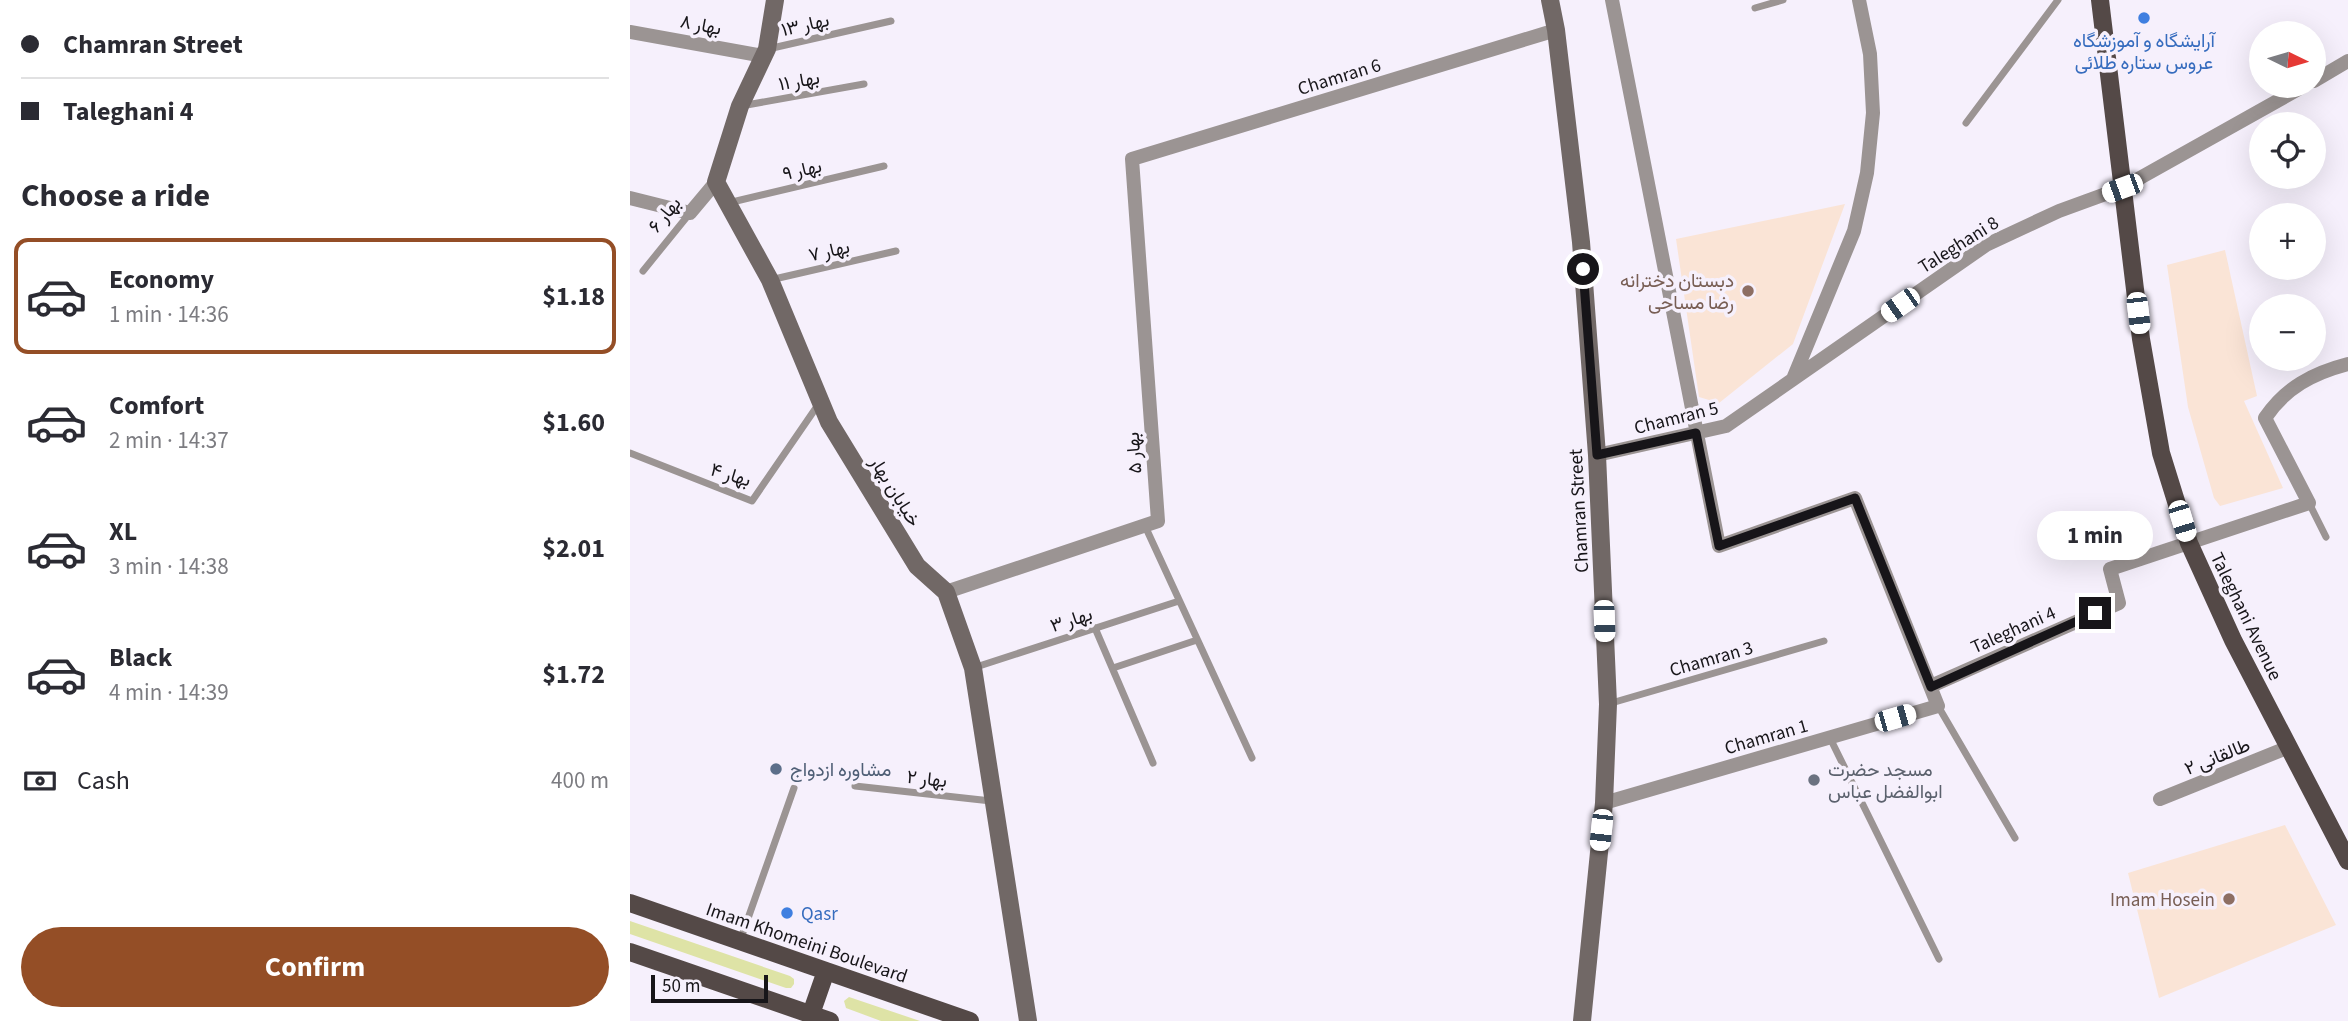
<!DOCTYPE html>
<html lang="en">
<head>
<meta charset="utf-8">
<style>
	:root { --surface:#fff; --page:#f2f2f3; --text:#2b2b33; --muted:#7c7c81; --line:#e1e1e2; --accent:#944e26 }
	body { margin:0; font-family:"Source Sans 3",Vazirmatn,sans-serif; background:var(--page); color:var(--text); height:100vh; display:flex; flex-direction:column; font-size:26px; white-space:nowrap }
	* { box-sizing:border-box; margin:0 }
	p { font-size:23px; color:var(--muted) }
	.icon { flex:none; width:38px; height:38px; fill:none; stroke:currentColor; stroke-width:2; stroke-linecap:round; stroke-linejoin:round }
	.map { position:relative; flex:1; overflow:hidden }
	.drawer { display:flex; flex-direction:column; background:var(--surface); width:630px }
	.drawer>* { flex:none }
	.top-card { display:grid; align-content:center; height:154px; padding:0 21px; background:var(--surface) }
	.needle { width:46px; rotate:95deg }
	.fabs { position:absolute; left:1619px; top:21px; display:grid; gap:14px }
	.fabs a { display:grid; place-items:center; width:77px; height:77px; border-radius:50%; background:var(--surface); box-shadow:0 7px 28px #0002; font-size:35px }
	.scale { position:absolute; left:21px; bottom:18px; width:117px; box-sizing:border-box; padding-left:7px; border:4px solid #171519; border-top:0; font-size:19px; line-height:24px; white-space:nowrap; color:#171519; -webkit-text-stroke:5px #f6f0fc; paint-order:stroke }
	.end { position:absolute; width:32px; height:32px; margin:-16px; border:9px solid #171519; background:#fff; box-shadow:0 0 0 4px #fff }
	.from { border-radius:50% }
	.bubble { position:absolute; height:49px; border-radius:24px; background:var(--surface); box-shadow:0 7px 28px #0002; font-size:23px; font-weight:700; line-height:49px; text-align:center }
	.car { position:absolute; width:21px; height:42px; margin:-21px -10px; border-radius:9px; box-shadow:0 0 5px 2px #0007; background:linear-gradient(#fff 24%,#345 0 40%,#fff 0 76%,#345 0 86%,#fff 0) }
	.top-card b { display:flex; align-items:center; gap:24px; height:66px; font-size:26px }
	.top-card b+b { border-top:2px solid var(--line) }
	.top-card i { width:18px; height:18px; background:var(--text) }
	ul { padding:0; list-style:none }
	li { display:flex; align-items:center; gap:21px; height:116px; margin:0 14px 10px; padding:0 7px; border:4px solid transparent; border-radius:14px }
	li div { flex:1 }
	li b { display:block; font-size:26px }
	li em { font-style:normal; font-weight:700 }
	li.current { border-color:var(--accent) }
	li>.icon { width:63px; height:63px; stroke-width:1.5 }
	h2 { padding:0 21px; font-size:32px; line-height:84px }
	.pay { display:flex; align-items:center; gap:18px; height:77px; padding:0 21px; font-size:26px }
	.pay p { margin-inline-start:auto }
	.button { display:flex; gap:14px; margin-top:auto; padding:14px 21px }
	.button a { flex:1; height:80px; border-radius:42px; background:var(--accent); color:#fff; font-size:28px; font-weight:700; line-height:80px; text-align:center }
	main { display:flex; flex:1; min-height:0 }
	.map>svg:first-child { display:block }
	.education { fill:#fae4d6 }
	.green { fill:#dee3a6 }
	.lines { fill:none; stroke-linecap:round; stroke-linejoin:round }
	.lane { stroke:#9b9493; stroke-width:7 }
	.street { stroke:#9b9493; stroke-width:14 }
	.secondary { stroke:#716866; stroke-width:18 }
	.primary { stroke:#544947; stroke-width:18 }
	.route { stroke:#171519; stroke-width:9 }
	.shop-dot { fill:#3f7fe0; stroke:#f6f0fc; stroke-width:2.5 }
	.education-dot { fill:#8d6e63; stroke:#f6f0fc; stroke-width:2.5 }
	.service-dot { fill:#5c6f8a; stroke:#f6f0fc; stroke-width:2.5 }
	.worship-dot { fill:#6b7280; stroke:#f6f0fc; stroke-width:2.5 }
	.labels { text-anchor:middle; stroke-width:7; stroke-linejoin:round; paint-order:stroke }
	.street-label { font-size:19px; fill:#171519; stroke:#f6f0fc }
	.shop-label { font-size:19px; fill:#366cbe; stroke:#f6f0fc }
	.education-label { font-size:19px; fill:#785e54; stroke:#f6f0fc; text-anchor:end }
	.service-label { font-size:19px; fill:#4e5e75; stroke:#f6f0fc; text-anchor:start }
	.worship-label { font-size:19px; fill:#5b616d; stroke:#f6f0fc; text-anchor:start }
</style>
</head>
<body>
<main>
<section class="drawer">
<div class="top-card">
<b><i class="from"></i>Chamran Street</b>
<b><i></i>Taleghani 4</b>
</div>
<h2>Choose a ride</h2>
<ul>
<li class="current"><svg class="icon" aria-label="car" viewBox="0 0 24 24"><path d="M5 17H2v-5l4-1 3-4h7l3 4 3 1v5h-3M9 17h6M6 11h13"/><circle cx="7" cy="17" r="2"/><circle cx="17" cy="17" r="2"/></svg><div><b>Economy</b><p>1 min · 14:36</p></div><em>$1.18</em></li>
<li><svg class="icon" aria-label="car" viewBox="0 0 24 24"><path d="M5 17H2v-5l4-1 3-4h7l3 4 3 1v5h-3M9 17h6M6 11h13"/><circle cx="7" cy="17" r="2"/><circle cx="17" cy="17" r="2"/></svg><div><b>Comfort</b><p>2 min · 14:37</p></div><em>$1.60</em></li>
<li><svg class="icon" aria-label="car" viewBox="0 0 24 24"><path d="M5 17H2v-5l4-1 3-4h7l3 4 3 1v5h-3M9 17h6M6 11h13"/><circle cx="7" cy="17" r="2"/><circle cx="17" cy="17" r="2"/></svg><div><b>XL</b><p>3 min · 14:38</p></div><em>$2.01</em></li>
<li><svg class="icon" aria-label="car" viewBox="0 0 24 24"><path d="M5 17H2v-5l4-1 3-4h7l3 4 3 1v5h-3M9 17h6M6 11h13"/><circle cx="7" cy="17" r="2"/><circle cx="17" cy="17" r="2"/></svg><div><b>Black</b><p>4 min · 14:39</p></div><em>$1.72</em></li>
</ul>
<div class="pay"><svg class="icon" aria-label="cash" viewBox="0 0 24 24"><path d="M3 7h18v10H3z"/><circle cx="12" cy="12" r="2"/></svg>Cash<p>400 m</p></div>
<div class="button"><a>Confirm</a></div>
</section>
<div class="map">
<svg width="1718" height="1021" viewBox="0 0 1718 1021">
	<rect width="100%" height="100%" fill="#f6f0fc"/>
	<path class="education" d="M 1215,204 L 1163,344 L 1089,403 L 1069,397 L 1046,239 Z
		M 1595,250 L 1627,396 L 1614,401 L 1653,488 L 1590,506 L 1584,498 L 1558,407 L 1537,265 Z
		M 1655,825 L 1706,925 L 1529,998 L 1498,873 Z"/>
	<path class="green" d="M 0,921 L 160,976 L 164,979 L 164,984 L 161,988 L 156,988 L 0,934 Z
		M 219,997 L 222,998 L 290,1021 L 251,1021 L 216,1008 L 214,1001 Z"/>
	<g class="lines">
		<path class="lane" d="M 1125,8 L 1153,0
			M 138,49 L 261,21
			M 111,106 L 234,84
			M 1336,123 L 1428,0
			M 98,203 L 254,166
			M 13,271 L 60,213
			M 140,280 L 266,251
			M 0,453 L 122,501 L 190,402
			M 1679,503 L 1696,537
			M 515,526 L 622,758
			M 465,628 L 523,763
			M 343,668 L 549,601
			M 483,668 L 567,640
			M 978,704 L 1194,641
			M 1308,706 L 1385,838
			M 1200,738 L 1309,959
			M 225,786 L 361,801
			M 110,941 L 164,788"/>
		<path class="street" d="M 0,32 L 134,56
			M 1684,81 L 1718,61
			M 0,198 L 60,213 L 86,182
			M 1163,379 L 1224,231 L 1237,173 L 1243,113 L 1240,54 L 1229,0
			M 967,455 L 1096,426 L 1356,245 L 1429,211 L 1492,188 L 1674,86
			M 316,592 L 528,521 L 502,159 L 926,30
			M 1301,686 L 1489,603 L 1480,569 L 1679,503 L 1635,418 C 1655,388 1683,373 1718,364
			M 1530,799 L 1659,747
			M 974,803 L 1308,706 L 1225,498 L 1089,546 L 982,0"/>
		<path class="secondary" d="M 145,0 L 137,49 L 110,106 L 86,182 L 140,280 L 199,422 L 287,566 L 316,592 L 343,668 L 398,1021
			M 920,0 L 926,30 L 951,242 L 967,455 L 978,704 L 974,803 L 952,1021"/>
		<path class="primary" d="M 1470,0 L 1511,339 L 1531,453 L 1559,543 L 1603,640 L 1718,861
			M 0,903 L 340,1021
			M 0,952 L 200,1021
			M 181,1014 L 196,971"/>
	</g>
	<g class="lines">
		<path class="route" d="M 953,269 L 967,455 L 1066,433 L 1089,546 L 1225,498 L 1301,687 L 1465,613"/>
	</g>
	<g class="shop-dot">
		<circle cx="1514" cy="18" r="7"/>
		<circle cx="157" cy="913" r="7"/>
	</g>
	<g class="education-dot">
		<circle cx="1118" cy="291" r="7"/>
		<circle cx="1599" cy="899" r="7"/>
	</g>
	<circle class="service-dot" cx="146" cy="769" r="7"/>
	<circle class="worship-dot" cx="1184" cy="780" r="7"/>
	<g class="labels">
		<g class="street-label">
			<text transform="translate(71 24) rotate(11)" y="7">بهار ۸</text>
			<text transform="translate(175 24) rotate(-13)" y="7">بهار ۱۳</text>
			<text transform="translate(709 76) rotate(-17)" y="7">Chamran 6</text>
			<text transform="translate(169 80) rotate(-10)" y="7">بهار ۱۱</text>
			<text transform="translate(172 169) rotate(-13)" y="7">بهار ۹</text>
			<text transform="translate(34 214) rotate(-51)" y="7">بهار ۶</text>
			<text transform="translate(1328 244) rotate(-32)" y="7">Taleghani 8</text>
			<text transform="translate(199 250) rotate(-13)" y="7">بهار ۷</text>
			<text transform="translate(1046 417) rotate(-14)" y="7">Chamran 5</text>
			<text transform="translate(503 453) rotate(-94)" y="7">بهار ۵</text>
			<text transform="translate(101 474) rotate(17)" y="7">بهار ۴</text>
			<text transform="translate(266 491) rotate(58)" y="7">خیابان بهار</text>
			<text transform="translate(948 511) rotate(-93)" y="7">Chamran Street</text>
			<text transform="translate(1617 616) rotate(64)" y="7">Taleghani Avenue</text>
			<text transform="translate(441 619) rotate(-18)" y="7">بهار ۳</text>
			<text transform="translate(1383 629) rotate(-24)" y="7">Taleghani 4</text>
			<text transform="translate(1081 658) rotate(-16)" y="7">Chamran 3</text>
			<text transform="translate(1136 736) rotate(-16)" y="7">Chamran 1</text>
			<text transform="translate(1587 756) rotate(-22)" y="7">طالقانی ۲</text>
			<text transform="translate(297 778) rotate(6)" y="7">بهار ۲</text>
			<text transform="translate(177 942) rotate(19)" y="7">Imam Khomeini Boulevard</text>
		</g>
		<g class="shop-label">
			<text x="1514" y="47">آرایشگاه و آموزشگاه<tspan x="1514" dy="22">عروس ستاره طلائی</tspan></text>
			<text x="171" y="920" text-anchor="start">Qasr</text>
		</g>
		<g class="education-label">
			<text x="1104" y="287">دبستان دخترانه<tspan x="1104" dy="22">رضا مساحی</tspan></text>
			<text x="1585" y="906">Imam Hosein</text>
		</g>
		<g class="service-label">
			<text x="160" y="776">مشاوره ازدواج</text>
		</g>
		<g class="worship-label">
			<text x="1198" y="776">مسجد حضرت<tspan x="1198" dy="22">ابوالفضل عباس</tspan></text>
		</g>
	</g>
</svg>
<div class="fabs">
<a><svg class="needle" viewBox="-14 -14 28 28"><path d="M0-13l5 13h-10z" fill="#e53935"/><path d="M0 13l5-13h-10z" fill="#7c7c81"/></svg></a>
<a><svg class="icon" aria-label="locate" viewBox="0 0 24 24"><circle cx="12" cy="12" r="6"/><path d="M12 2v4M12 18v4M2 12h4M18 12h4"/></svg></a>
<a>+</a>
<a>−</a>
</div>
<div class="scale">50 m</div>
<i class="end from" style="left:953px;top:269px"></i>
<i class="end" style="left:1465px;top:613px"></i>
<div class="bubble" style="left:1407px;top:511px;width:116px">1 min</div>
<i class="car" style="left:1492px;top:188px;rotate:250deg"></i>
<i class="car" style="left:1270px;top:305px;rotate:235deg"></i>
<i class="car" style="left:1508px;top:313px;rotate:173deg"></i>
<i class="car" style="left:1552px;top:521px;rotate:163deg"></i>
<i class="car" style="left:974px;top:621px;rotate:178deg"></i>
<i class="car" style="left:1265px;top:718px;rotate:74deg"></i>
<i class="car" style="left:971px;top:830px;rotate:186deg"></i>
</div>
</main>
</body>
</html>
